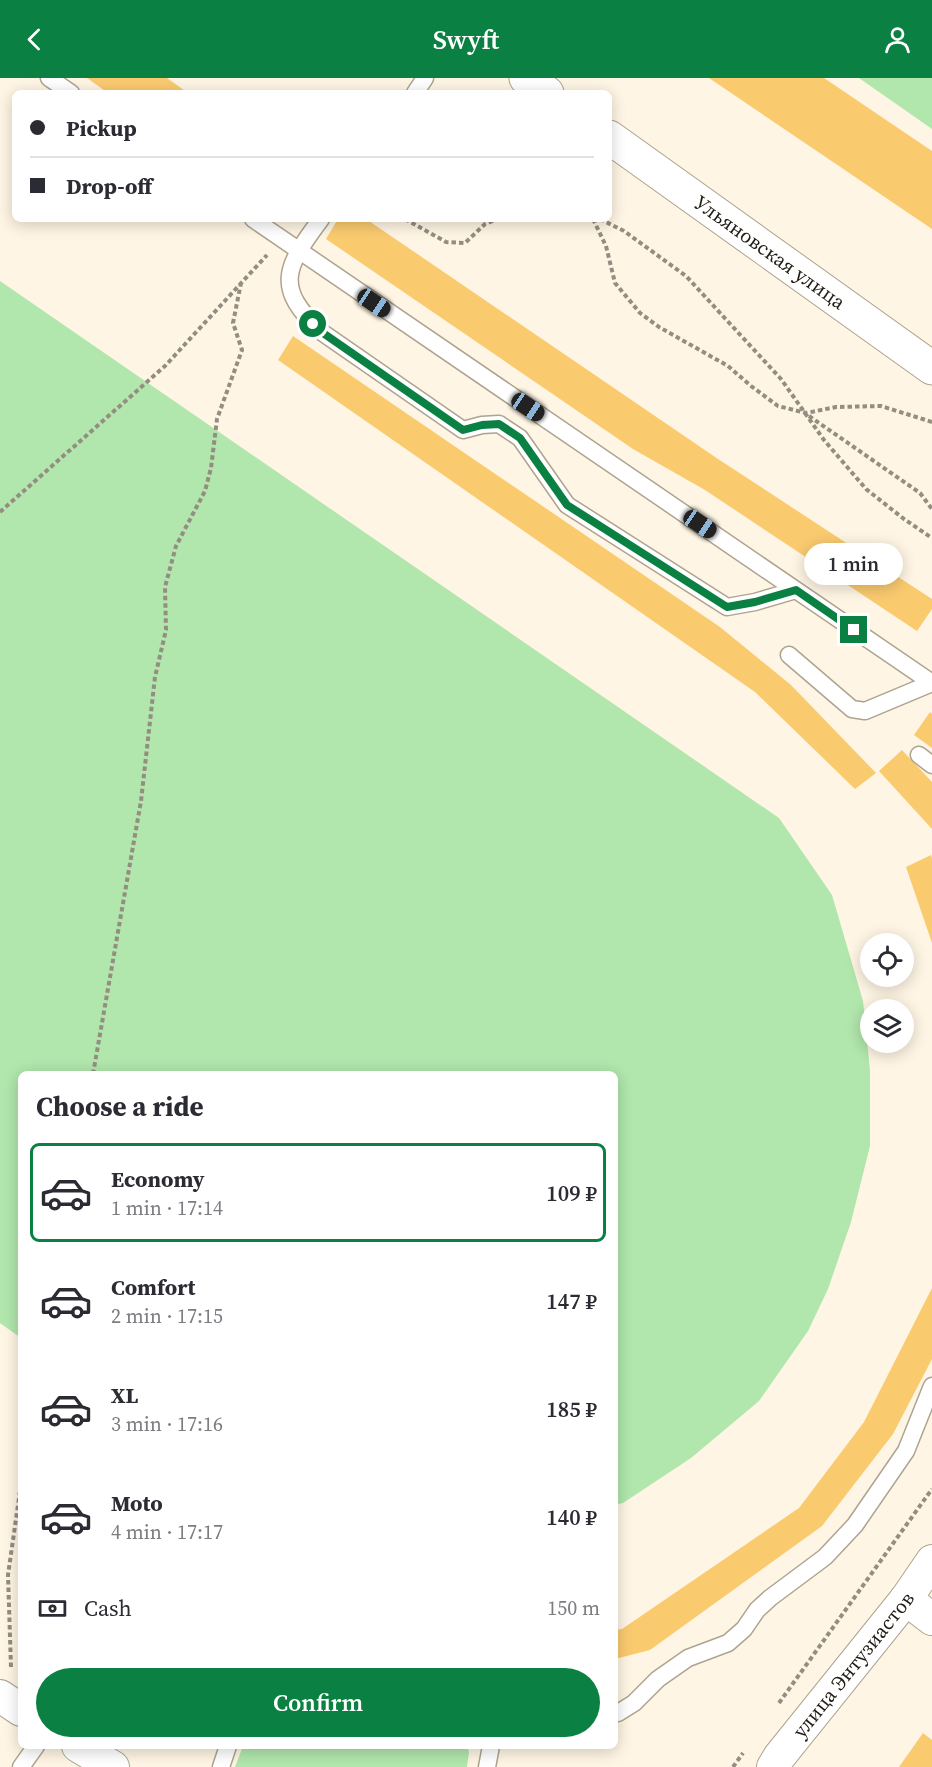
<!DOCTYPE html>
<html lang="en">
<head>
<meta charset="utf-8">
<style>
	:root { --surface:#fff; --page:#f7f7f7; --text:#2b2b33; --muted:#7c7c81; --line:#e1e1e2; --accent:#0b8043 }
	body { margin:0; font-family:"Source Serif 4",serif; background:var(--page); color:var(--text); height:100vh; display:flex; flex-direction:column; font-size:22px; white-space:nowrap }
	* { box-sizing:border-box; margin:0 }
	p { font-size:20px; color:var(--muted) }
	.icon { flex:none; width:33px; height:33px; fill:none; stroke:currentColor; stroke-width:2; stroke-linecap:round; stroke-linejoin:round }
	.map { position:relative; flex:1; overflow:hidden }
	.side { position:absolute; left:18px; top:993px; width:600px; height:678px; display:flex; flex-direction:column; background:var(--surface); border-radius:9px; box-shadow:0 3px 15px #0003 }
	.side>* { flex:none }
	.banner { position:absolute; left:12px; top:12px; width:600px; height:132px; border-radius:9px; box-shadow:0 3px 15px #0003; display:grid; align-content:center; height:132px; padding:0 18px; background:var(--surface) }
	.fabs { position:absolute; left:860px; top:855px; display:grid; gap:12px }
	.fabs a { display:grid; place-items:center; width:54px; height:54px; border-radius:50%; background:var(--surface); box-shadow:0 3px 15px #0003; font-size:30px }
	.end { position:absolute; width:27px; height:27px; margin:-14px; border:8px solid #0b8043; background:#fff; box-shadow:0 0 0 3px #fff }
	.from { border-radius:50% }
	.bubble { position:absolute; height:42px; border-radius:21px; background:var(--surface); box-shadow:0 3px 15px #0003; font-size:20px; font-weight:600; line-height:42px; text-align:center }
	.car { position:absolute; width:18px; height:36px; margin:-18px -9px; border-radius:8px; box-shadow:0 0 4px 2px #0007; background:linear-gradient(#222 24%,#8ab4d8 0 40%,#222 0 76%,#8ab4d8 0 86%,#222 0) }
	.banner b { display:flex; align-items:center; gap:21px; height:57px; font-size:22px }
	.banner b+b { border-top:2px solid var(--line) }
	.banner i { width:15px; height:15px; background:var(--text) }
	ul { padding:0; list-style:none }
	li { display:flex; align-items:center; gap:18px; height:99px; margin:0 12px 9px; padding:0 6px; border:3px solid transparent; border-radius:9px }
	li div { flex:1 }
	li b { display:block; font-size:22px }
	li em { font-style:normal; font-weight:600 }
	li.current { border-color:var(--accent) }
	li>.icon { width:54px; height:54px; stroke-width:1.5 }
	h2 { padding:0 18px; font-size:27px; line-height:72px }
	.pay { display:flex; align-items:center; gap:15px; height:66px; padding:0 18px; font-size:22px }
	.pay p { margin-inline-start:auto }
	.cta { display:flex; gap:12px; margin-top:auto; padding:12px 18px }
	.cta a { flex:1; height:69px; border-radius:36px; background:var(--accent); color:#fff; font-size:24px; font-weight:600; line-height:69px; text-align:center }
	header { display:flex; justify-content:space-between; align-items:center; height:78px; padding:0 18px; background:var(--accent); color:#fff; font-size:27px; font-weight:600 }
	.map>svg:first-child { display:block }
	.green { fill:#b1e6ac }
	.building { fill:#faca6f }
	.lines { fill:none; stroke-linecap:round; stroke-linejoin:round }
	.lane-casing { stroke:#aea38f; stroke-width:19 }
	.street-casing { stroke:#aea38f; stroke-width:34 }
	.secondary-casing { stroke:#aea38f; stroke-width:35 }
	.path { stroke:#948d81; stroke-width:4; stroke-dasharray:4.5 3; stroke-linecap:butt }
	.lane { stroke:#fff; stroke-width:16 }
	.street { stroke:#fff; stroke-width:32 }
	.secondary { stroke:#fff; stroke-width:33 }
	.route { stroke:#0b8043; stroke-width:8 }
	.labels { text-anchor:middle; stroke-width:4.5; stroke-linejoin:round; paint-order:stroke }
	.street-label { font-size:20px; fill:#201c15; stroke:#fff }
</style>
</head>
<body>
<header><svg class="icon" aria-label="back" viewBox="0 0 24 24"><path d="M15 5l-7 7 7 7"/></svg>Swyft<svg class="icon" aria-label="person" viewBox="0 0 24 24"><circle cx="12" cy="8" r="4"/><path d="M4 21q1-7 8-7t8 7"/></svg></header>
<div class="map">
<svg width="932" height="1689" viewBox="0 0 932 1689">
	<rect width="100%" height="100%" fill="#fef5e4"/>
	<path class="green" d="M 859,0 L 932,0 L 932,51 Z
		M 0,203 L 779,740 L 832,817 L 863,923 L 870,992 L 870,1068 L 851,1144 L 828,1211 L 808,1253 L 759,1323 L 691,1380 L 623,1425 L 615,1427 L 615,996 L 21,996 L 21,1260 L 0,1245 Z
		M 243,1668 L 467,1668 L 469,1674 L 467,1689 L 235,1689 Z"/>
	<path class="building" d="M 87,0 L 167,0 L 188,15 L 108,15 Z
		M 709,0 L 824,0 L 932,73 L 932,151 Z
		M 338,141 L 366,141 L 718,381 L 932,521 L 932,531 L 917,553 L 705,412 L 633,371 L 326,161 Z
		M 293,258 L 720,549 L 791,607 L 876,695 L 855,711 L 755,614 L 278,282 Z
		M 930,634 L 932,636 L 932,670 L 914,657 Z
		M 902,672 L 932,704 L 932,751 L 879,693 Z
		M 931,777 L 932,780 L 932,865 L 906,789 Z
		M 932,1210 L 932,1281 L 893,1356 L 822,1448 L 650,1572 L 615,1581 L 615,1552 L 622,1551 L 799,1430 L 864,1344 Z
		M 923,1655 L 932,1662 L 932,1689 L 899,1689 Z"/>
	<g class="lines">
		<g class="lane-casing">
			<path id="lane" d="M 49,0 L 71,15
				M 415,15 L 425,0
				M 253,141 L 932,605
				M 321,141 C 285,189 273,210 323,255 L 463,352 L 482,347 L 499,346 L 520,360 L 567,427 L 727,529 L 755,524 L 796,512
				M 789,577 L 852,631 L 865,633 L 932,605
				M 919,677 L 932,687
				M 615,1635 L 618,1635 L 634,1625 L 658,1601 L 688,1580 L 728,1565 L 744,1551 L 757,1532 L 770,1520 L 825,1479 L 855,1447 L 906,1373 L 932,1308
				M 21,1689 L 36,1668
				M 221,1689 L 228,1668
				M 487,1689 L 491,1668"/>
		</g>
		<g class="street-casing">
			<g id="street">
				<path d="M 906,1521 L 932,1541"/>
				<path d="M 0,1618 L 21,1632"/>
				<path d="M 78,1668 L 113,1689"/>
				<path id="s1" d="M 773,1689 L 779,1679 L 906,1521 L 932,1483"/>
			</g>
		</g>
		<g class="secondary-casing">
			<g id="secondary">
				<path d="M 526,0 L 547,15"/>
				<path id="s2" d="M 609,59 L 932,290"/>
			</g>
		</g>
		<path class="path" d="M 405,141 L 446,164 L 465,165 L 485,146 L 498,141
			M 593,141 L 606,168 L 615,205 L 640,235 L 659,249 L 728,288 L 751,308 L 778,328 L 806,335 L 836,329 L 881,328 L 932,344
			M 600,141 L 624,153 L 686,198 L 781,301 L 824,362 L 866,411 L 904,441 L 932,460
			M 809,338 L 920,415 L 932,431
			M 0,434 L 165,288 L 267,177
			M 93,996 L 141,723 L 155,599 L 166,552 L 165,509 L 176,468 L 205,413 L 211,390 L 217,341 L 242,272 L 233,245 L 241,205
			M 11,1589 L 8,1497 L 21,1406
			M 779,1625 L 932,1411
			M 733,1689 L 743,1675"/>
		<use href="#lane" class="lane"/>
		<use href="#street" class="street"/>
		<use href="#secondary" class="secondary"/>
	</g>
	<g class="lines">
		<path class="route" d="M 313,246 L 323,255 L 463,352 L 482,347 L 499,346 L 520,360 L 567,427 L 727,529 L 755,524 L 796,512 L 854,552"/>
	</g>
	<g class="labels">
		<g class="street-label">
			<text dy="7" stroke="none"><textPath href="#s2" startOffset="198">Ульяновская улица</textPath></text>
			<text dy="7" stroke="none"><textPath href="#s1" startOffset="130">улица Энтузиастов</textPath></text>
		</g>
	</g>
</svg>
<div class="fabs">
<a><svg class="icon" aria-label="locate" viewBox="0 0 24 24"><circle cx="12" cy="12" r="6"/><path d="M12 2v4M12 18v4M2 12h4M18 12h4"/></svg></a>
<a><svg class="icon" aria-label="layers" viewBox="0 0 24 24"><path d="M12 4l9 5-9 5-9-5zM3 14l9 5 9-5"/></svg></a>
</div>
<i class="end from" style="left:313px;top:246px"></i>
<i class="end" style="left:854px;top:552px"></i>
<div class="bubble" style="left:804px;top:465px;width:99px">1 min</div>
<i class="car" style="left:374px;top:225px;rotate:124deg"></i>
<i class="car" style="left:528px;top:329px;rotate:124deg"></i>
<i class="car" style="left:700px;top:446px;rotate:124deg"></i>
<div class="banner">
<b><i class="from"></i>Pickup</b>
<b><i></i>Drop-off</b>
</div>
<section class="side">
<h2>Choose a ride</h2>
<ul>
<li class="current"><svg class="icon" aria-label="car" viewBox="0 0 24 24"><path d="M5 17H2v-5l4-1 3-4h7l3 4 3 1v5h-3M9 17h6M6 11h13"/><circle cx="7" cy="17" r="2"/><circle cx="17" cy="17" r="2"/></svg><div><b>Economy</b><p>1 min · 17:14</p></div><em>109 ₽</em></li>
<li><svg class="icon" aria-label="car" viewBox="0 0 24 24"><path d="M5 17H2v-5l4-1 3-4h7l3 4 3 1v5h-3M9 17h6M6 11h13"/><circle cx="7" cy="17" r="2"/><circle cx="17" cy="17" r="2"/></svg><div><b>Comfort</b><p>2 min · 17:15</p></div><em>147 ₽</em></li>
<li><svg class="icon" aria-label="car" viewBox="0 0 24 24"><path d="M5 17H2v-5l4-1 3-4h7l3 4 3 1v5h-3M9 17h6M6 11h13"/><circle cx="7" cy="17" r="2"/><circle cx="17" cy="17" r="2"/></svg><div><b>XL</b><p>3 min · 17:16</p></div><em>185 ₽</em></li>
<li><svg class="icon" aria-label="car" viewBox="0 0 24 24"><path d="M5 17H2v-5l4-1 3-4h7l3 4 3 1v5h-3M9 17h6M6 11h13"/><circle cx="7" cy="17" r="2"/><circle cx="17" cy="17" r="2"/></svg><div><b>Moto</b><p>4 min · 17:17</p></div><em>140 ₽</em></li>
</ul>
<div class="pay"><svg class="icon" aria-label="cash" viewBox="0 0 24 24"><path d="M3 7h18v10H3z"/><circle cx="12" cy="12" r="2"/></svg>Cash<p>150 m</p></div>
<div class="cta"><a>Confirm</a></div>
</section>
</div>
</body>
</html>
